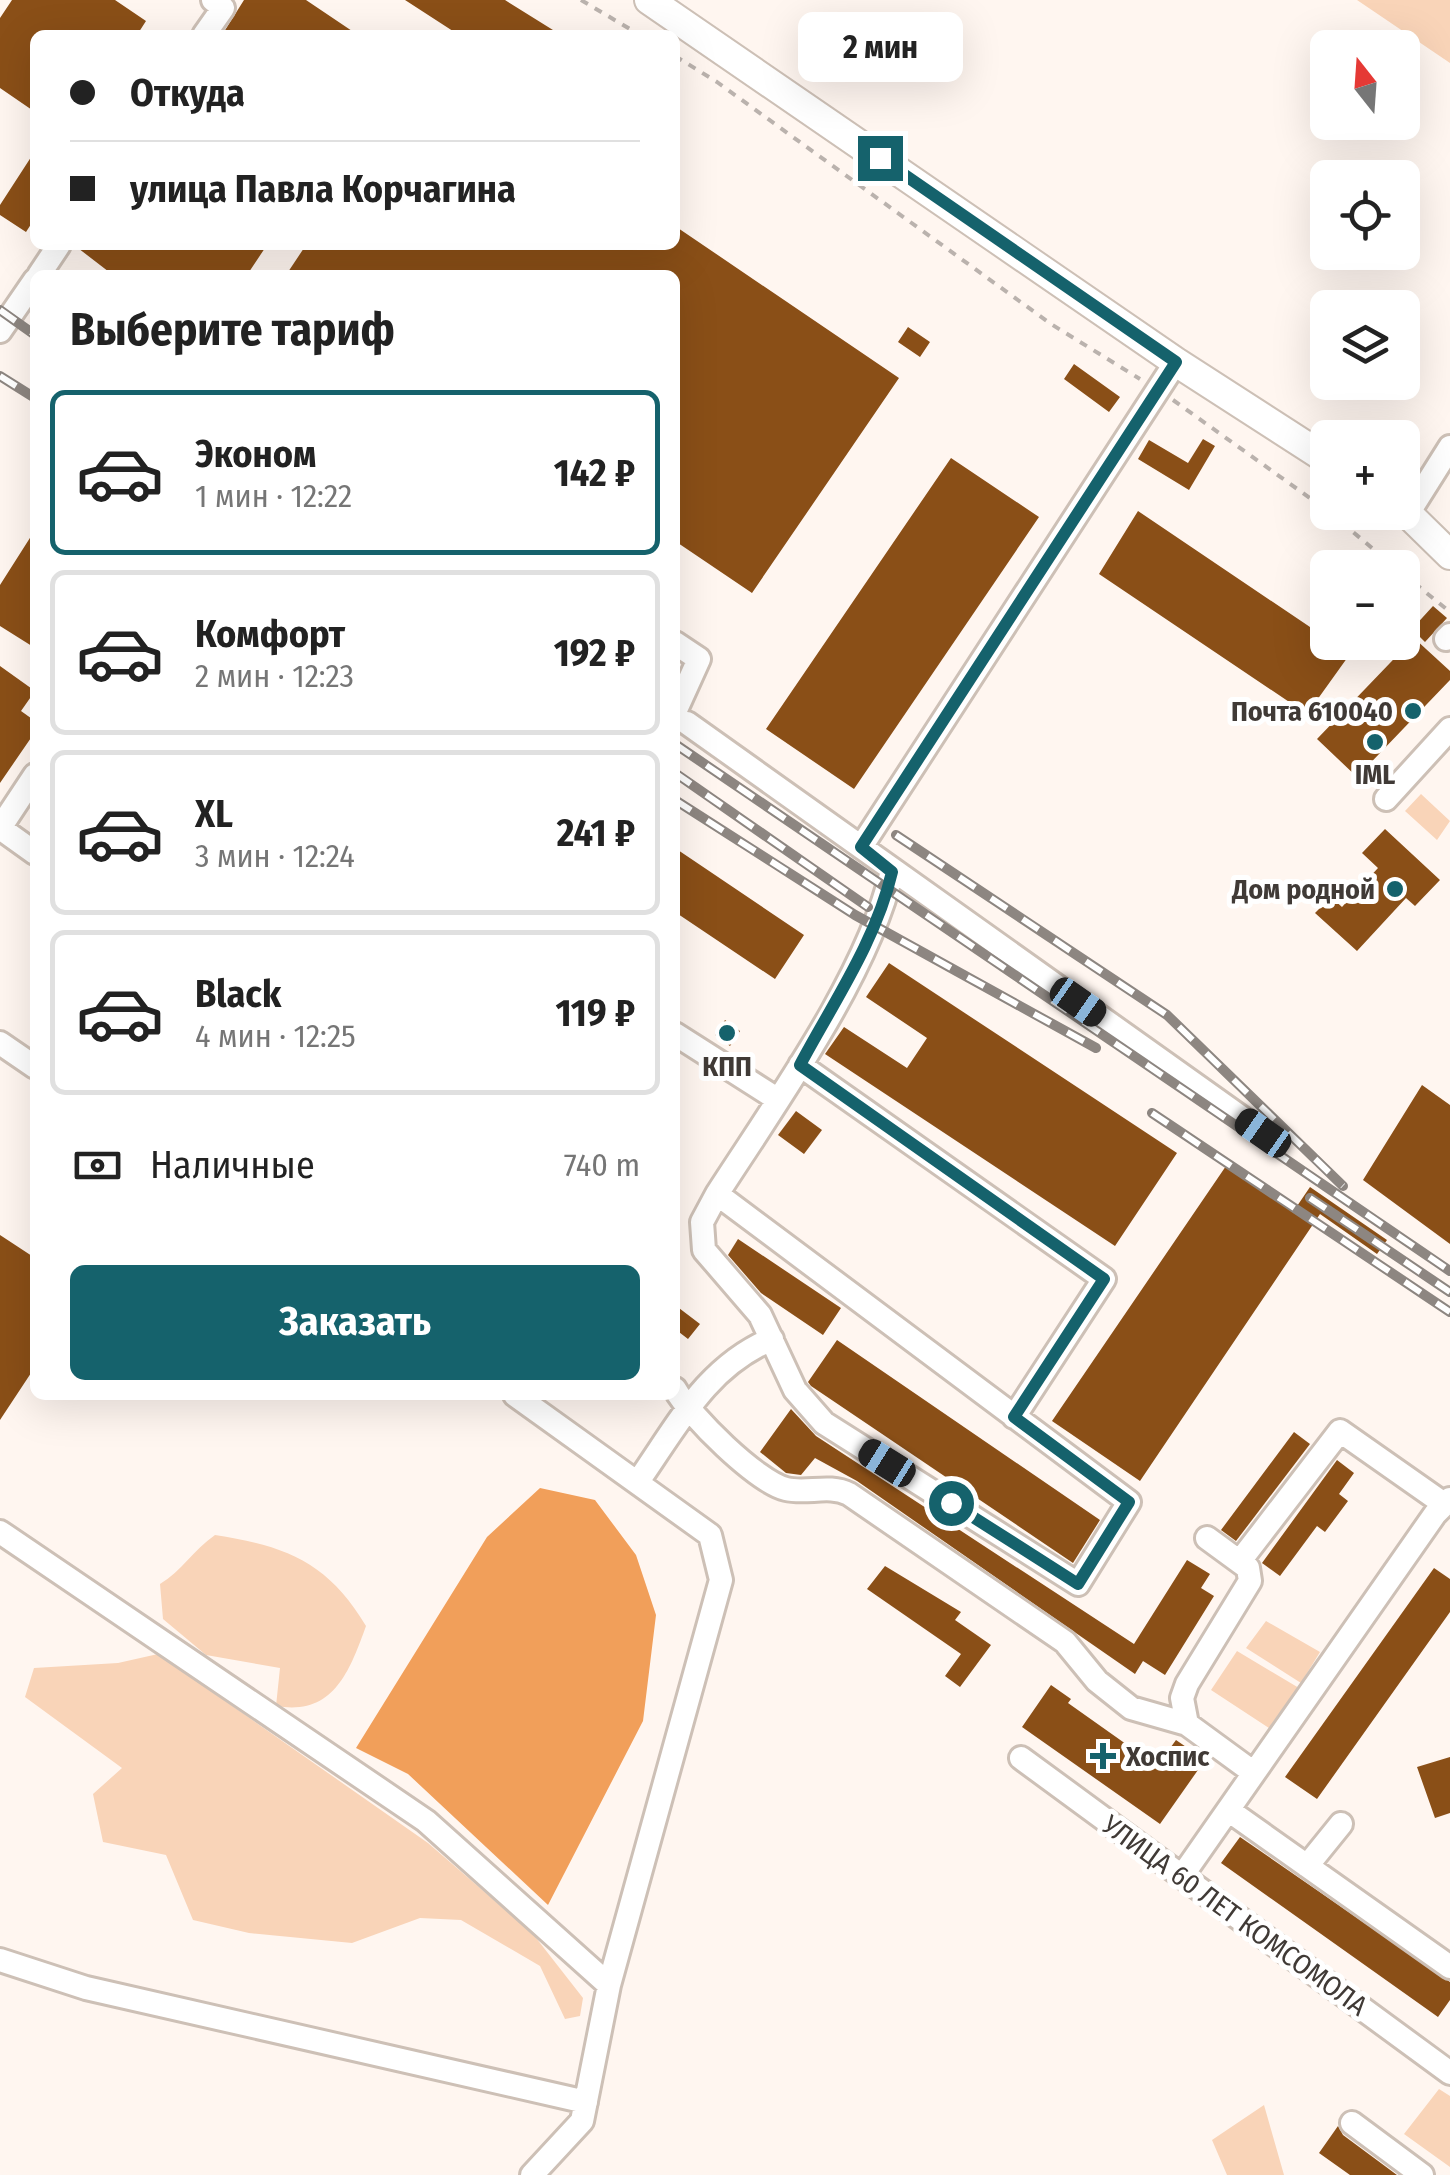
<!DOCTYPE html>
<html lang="ru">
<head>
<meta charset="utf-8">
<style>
	:root { --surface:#fff; --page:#f6f6f6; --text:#222; --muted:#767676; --line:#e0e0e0; --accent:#15626c }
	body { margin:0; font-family:"Fira Sans Condensed",sans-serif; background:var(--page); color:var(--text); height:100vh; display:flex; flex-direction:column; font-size:38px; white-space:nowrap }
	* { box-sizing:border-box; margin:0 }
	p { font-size:32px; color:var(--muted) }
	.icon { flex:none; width:55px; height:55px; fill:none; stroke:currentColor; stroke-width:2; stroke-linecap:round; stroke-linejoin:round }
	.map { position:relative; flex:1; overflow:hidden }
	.side { position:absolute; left:30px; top:270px; width:650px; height:1130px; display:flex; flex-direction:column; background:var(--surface); border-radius:15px; box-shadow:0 10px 40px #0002 }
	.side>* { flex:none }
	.hud { position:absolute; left:30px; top:30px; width:650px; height:220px; border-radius:15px; box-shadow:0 10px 40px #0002; display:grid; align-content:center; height:220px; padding:0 40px; background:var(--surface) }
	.needle { width:65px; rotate:343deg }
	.controls { position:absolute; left:1310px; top:30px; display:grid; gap:20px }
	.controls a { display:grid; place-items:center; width:110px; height:110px; border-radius:15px; background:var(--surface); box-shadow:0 10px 40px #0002; font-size:50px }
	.end { position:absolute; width:45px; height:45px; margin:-22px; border:12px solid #15626c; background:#fff; box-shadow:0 0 0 5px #fff }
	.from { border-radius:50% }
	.bubble { position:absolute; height:70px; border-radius:15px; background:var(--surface); box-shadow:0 10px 40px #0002; font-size:32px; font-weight:700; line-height:70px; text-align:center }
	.car { position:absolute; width:30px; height:60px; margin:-30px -15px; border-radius:12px; box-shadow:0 0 8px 2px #0007; background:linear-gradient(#222 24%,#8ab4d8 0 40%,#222 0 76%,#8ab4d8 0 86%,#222 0) }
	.hud b { display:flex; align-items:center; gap:35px; height:95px; font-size:38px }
	.hud b+b { border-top:2px solid var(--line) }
	.hud i { width:25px; height:25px; background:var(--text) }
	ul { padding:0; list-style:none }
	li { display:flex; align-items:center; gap:30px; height:165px; margin:0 20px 15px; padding:0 20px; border:5px solid var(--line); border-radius:15px }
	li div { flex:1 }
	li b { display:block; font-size:38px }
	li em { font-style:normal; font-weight:700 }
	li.on { border-color:var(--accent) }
	li>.icon { width:90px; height:90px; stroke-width:1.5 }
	h2 { padding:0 40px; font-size:45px; line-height:120px }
	.pay { display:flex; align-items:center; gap:25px; height:110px; padding:0 40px; font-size:38px }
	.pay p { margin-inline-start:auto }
	.primary-button { display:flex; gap:20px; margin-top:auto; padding:20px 40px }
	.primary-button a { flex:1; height:115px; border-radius:15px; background:var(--accent); color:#fff; font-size:40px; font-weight:700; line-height:115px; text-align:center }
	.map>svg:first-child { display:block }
	.green { fill:#f9d4b8 }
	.forest { fill:#f19f5a }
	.building { fill:#8a4f17 }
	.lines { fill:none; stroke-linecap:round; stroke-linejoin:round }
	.minor-casing { stroke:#cdc0b6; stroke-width:28 }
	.major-casing { stroke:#cdc0b6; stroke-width:32 }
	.path { stroke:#bab2ad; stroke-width:4; stroke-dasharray:8 8; stroke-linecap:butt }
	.minor { stroke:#fff; stroke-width:22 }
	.major { stroke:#fff; stroke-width:28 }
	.rail-casing { stroke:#8d8681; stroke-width:10 }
	.rail { stroke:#fff; stroke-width:6; stroke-dasharray:19; stroke-linecap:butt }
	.route { stroke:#15626c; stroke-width:12 }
	.poi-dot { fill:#15626c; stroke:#fff; stroke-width:4 }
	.labels { text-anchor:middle; stroke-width:10; stroke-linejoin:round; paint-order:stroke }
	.poi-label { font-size:28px; font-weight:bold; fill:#403a36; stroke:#fff; text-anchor:end }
	.street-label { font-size:28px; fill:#403a36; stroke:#fff }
</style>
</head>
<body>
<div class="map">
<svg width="1450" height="2175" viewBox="0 0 1450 2175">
	<rect width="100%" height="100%" fill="#fff6f0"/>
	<path class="green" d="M 1357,0 L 1450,0 L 1450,64 L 1450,63 Z
		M 1421,794 L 1450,821 L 1437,840 L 1405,811 Z
		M 215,1535 C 286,1546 328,1562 366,1626 C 349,1673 333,1716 276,1706 L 280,1668 L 206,1655 L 163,1619 L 160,1584 C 182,1571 193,1550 215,1535 Z
		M 1266,1621 L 1320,1652 L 1301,1683 L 1246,1648 Z
		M 1237,1651 L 1299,1688 L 1272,1730 L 1211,1690 Z
		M 158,1654 L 428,1843 L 533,1934 L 583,1998 L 580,2016 L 565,2019 L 540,1966 L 461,1920 L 420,1918 L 352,1943 L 249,1933 L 193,1920 L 166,1855 L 103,1842 L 93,1794 L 122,1768 L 25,1697 L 34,1668 L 118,1663 Z
		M 1439,2089 L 1450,2096 L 1450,2167 L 1404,2134 Z
		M 1264,2105 L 1284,2175 L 1227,2175 L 1212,2140 Z"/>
	<path class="forest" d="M 540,1488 L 595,1500 L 636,1555 L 656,1615 L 643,1721 L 548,1905 L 408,1774 L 356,1748 L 487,1537 Z"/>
	<path class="building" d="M 12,0 L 115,0 L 146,21 L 137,35 L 35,35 L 35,112 L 0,88 L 0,18 Z
		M 244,0 L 306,0 L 358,35 L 222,35 Z
		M 405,0 L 505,0 L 561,35 L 459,35 Z
		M 35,151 L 35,218 L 26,232 L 0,215 L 0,205 Z
		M 675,226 L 899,378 L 752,593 L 675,541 L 675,275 L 286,275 L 306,245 L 675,245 Z
		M 74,245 L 267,245 L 247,275 L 113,275 Z
		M 908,327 L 930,342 L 920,357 L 898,342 Z
		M 1074,364 L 1120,397 L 1109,412 L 1064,379 Z
		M 1203,439 L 1215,446 L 1189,490 L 1138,459 L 1149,440 L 1188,463 Z
		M 951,458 L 1039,517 L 854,789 L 766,729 Z
		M 1138,511 L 1350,654 L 1307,714 L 1099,574 Z
		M 35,530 L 35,648 L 0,626 L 0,585 Z
		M 1433,606 L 1447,618 L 1425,642 L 1412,629 Z
		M 1414,638 L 1450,671 L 1450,680 L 1357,777 L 1317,739 Z
		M 0,666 L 35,691 L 21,711 L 35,721 L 35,732 L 0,783 Z
		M 1385,829 L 1440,880 L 1415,906 L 1406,898 L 1357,951 L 1315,913 L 1331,897 L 1342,907 L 1378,868 L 1362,853 Z
		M 675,848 L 804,935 L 775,979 L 675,912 Z
		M 889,963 L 1177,1153 L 1115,1246 L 825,1054 L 844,1027 L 907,1068 L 927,1038 L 866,997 Z
		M 725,1020 L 740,1031 L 730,1046 L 715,1035 Z
		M 1422,1085 L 1450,1105 L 1450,1244 L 1363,1180 Z
		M 796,1111 L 822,1130 L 804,1154 L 778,1135 Z
		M 1226,1166 L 1293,1212 L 1310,1187 L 1387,1240 L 1377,1254 L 1320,1214 L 1140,1481 L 1052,1421 Z
		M 0,1235 L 35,1258 L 35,1367 L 0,1420 Z
		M 738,1239 L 841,1308 L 823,1335 L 761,1293 L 728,1255 Z
		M 675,1305 L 700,1324 L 688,1339 L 675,1329 Z
		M 837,1340 L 1100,1520 L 1073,1563 L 811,1386 L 808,1382 Z
		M 791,1409 L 816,1436 L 1134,1644 L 1187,1560 L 1210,1574 L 1201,1588 L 1214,1596 L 1165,1675 L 1143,1661 L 1135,1674 L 857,1481 L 815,1458 L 801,1475 L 786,1473 L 760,1452 Z
		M 1294,1432 L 1310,1444 L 1236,1541 L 1221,1530 Z
		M 1337,1460 L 1354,1473 L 1339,1494 L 1348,1501 L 1325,1532 L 1317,1526 L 1280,1576 L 1262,1563 Z
		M 885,1566 L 961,1612 L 955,1620 L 991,1645 L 960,1687 L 945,1676 L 961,1654 L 867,1589 Z
		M 1434,1568 L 1450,1579 L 1450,1612 L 1317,1799 L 1285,1777 Z
		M 1051,1685 L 1071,1699 L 1068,1703 L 1157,1766 L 1176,1740 L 1205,1760 L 1160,1824 L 1022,1727 Z
		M 1450,1757 L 1450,1813 L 1435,1818 L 1417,1767 Z
		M 1240,1837 L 1450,1982 L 1450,2000 L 1438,2017 L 1221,1863 Z
		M 1338,2126 L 1343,2135 L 1397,2175 L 1350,2175 L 1319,2153 Z"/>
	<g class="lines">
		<g class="minor-casing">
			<path id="minor" d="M 204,35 L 223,8 L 213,0
				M 39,275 L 59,245
				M 0,331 L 35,280
				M 1409,512 L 1450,447
				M 1446,639 L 1450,635
				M 675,643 L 699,659 L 675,712
				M 687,723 L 1263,1133
				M 1386,799 L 1450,729
				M 0,828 L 35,775
				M 0,828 L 35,853
				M 861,847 L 1176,362
				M 675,1034 L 777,1099
				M 0,1043 L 35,1067
				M 800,1065 L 1104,1279 L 1014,1417
				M 717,1194 L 702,1222 L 704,1250 L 760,1315 L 795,1390 L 824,1423 L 1078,1584 L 1129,1502 L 717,1194 C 775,1104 868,975 892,871
				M 675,1389 C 690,1416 757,1482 786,1489 C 807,1494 829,1484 849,1494 L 1065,1642 L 1097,1681 L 1131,1708 L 1187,1724 L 1254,1773
				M 515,1395 L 710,1535 L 721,1580 L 609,1985 L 582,2121 L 532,2175
				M 639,1480 C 678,1424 707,1366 772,1339
				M 0,1532 L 426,1821 L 609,1985
				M 1240,1561 L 1340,1431 L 1444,1504
				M 1187,1724 L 1182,1698 L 1187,1684 L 1250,1581 L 1248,1568 L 1207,1538
				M 1021,1758 L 1450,2073
				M 1231,1812 L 1450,1967
				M 1307,1866 L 1341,1824
				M 1182,1876 L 1435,1514 L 1450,1499
				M 0,1960 L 86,1988 L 586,2102
				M 1352,2123 L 1422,2175"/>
		</g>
		<g class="major-casing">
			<path id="major" d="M 649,0 L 1176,362 L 1328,460
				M 1402,508 L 1450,555"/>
		</g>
		<path class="path" d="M 581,0 L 640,35
			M 675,56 L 717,82 L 1051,324 L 1140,379
			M 1173,400 L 1328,511
			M 1329,512 L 1396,568
			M 1402,573 L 1450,612"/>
		<use href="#minor" class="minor"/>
		<use href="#major" class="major"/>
		<g class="rail-casing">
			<path id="rail" d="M 0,310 L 35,335
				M 0,376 L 35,398
				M 675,744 L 1450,1271
				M 675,773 L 868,907
				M 675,800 L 855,915 L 1096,1048
				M 896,835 L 1167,1015 L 1343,1186
				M 1152,1113 L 1450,1312
				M 1310,1198 L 1450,1292"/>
		</g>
		<use href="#rail" class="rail"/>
	</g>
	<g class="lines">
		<path class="route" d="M 880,158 L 1176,362 L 861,847 L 892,872 C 876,941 833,1003 800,1065 L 1104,1279 L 1014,1417 L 1129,1502 L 1078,1584 L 951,1503"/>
	</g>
	<g class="poi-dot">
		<circle cx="1413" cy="711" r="10"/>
		<circle cx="1375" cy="742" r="10"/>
		<circle cx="1395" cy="889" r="10"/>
		<circle cx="727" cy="1033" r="10"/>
		<path d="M1098 1741h10v10h10v10h-10v10h-10v-10h-10v-10h10z"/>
	</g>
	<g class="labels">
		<g class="poi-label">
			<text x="1393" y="721">Почта 610040</text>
			<text x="1375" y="784" text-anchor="middle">IML</text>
			<text x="1375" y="899">Дом родной</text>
			<text x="727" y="1076" text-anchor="middle">КПП</text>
			<text x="1126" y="1766" text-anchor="start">Хоспис</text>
		</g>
		<g class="street-label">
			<text transform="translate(1235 1915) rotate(36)" y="10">УЛИЦА 60 ЛЕТ КОМСОМОЛА</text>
		</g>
	</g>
</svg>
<div class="controls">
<a><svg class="needle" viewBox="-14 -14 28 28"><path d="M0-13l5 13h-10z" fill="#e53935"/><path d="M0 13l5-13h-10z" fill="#767676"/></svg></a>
<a><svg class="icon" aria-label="locate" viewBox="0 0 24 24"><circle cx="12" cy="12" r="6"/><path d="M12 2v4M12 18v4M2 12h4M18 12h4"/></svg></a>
<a><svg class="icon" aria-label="layers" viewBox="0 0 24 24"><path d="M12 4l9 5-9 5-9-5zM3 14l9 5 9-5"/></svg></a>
<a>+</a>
<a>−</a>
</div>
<i class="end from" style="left:951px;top:1503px"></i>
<i class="end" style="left:880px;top:158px"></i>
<div class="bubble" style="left:798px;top:12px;width:165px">2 мин</div>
<i class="car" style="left:1078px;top:1002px;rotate:125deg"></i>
<i class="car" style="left:1263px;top:1133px;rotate:305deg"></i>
<i class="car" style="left:887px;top:1463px;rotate:302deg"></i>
<div class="hud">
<b><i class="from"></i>Откуда</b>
<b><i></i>улица Павла Корчагина</b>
</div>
<section class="side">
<h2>Выберите тариф</h2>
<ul>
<li class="on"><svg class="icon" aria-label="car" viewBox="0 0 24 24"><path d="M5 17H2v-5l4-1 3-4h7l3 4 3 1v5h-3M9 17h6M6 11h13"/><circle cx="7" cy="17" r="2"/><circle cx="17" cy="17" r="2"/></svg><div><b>Эконом</b><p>1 мин · 12:22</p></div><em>142 ₽</em></li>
<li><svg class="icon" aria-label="car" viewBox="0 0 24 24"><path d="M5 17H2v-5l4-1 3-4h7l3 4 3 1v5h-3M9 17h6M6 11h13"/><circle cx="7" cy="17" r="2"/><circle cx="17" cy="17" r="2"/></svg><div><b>Комфорт</b><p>2 мин · 12:23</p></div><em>192 ₽</em></li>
<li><svg class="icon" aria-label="car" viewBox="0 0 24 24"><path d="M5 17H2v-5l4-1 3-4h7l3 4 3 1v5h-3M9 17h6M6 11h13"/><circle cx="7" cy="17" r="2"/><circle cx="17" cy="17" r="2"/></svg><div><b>XL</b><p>3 мин · 12:24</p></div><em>241 ₽</em></li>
<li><svg class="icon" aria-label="car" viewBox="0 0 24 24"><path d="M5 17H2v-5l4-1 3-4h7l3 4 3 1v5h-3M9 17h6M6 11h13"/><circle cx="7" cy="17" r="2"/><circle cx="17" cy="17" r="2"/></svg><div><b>Black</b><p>4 мин · 12:25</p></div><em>119 ₽</em></li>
</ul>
<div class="pay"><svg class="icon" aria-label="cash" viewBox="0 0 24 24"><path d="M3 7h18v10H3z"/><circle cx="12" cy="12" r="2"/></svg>Наличные<p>740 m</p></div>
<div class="primary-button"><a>Заказать</a></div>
</section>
</div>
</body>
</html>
